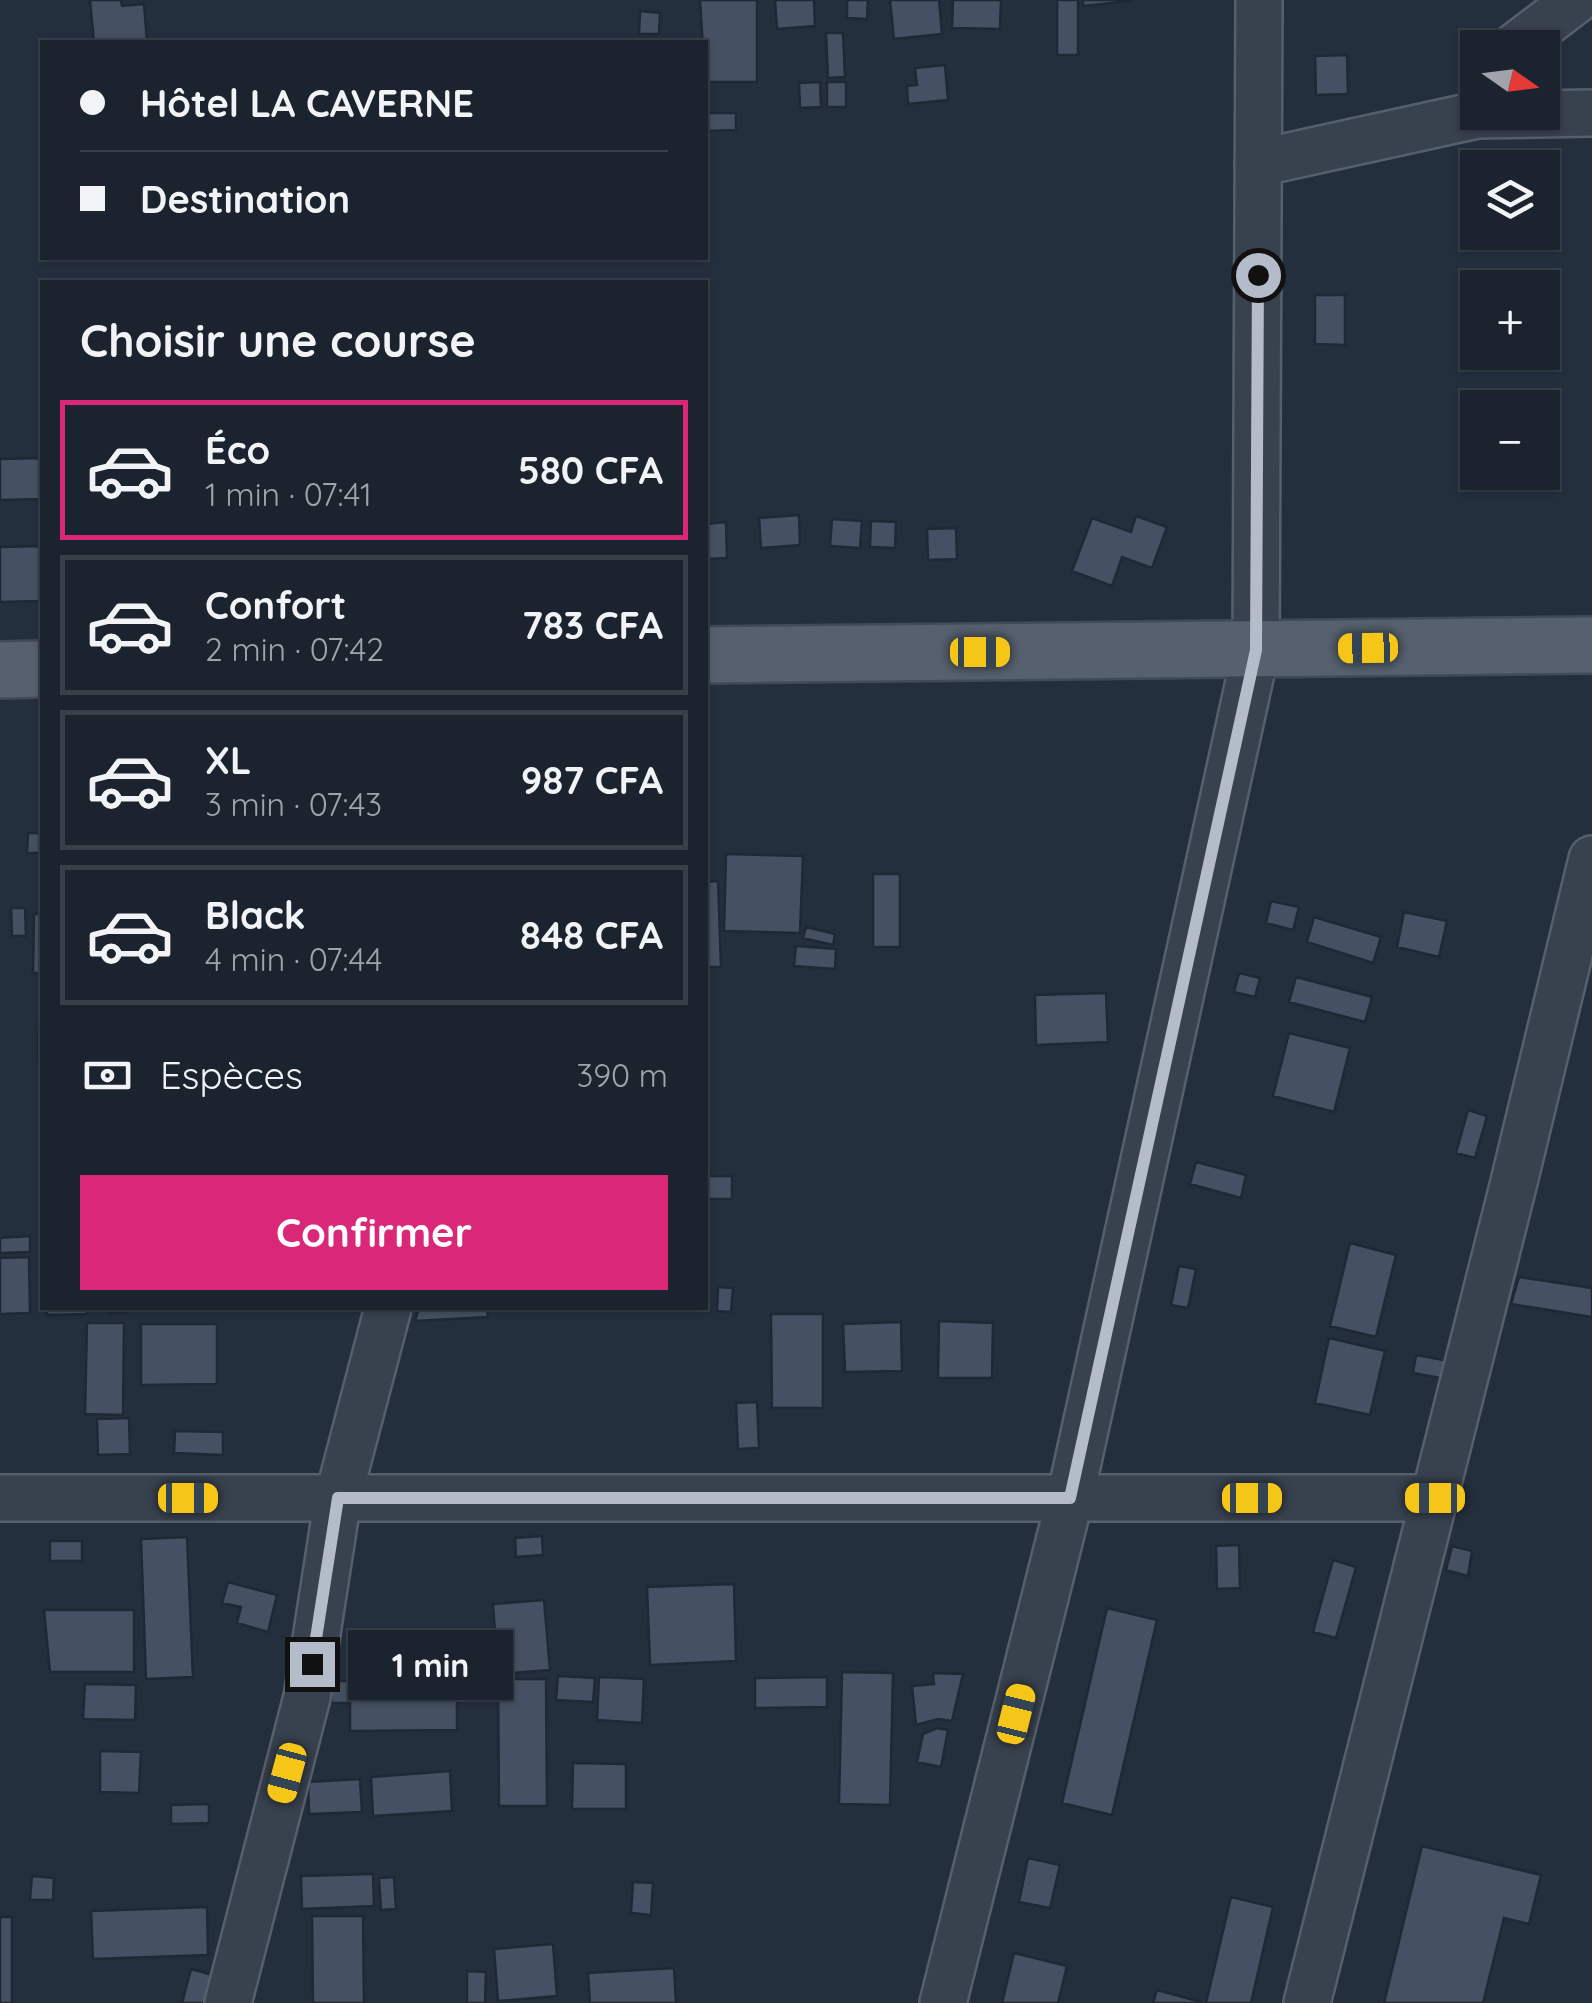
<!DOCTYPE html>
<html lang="fr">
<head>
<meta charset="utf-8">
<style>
	:root { --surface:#1b232e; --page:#242b36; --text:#f1f3f6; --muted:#a0a4aa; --line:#39404a; --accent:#db2777 }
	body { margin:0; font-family:Quicksand,sans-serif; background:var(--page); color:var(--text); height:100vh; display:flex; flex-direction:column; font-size:38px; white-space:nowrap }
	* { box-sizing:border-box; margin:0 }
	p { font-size:32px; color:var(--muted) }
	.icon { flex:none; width:55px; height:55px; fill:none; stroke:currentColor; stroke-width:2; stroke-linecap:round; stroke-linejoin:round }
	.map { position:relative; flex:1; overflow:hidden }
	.drawer { position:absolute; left:40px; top:280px; width:668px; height:1030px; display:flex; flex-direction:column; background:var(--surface); border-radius:0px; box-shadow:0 2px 8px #0004,0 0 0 2px var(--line) }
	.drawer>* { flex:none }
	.top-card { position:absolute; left:40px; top:40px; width:668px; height:220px; border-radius:0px; box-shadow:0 2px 8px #0004,0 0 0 2px var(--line); display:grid; align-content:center; height:220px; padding:0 40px; background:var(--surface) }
	.needle { width:65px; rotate:104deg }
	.buttons { position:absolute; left:1460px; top:30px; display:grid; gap:20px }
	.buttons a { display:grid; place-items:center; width:100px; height:100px; border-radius:0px; background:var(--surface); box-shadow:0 2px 8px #0004,0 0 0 2px var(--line); font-size:50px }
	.end { position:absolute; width:45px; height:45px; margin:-22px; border:12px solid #b4bcc9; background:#111; box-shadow:0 0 0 5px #111 }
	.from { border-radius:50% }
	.bubble { position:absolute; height:70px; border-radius:0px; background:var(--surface); box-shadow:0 2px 8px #0004,0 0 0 2px var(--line); font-size:32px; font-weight:700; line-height:70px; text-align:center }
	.car { position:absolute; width:30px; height:60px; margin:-30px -15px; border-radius:12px; box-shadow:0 0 8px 2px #0007; background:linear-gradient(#f5c518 24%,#345 0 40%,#f5c518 0 76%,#345 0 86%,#f5c518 0) }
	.top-card b { display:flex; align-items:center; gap:35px; height:95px; font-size:38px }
	.top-card b+b { border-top:2px solid var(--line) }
	.top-card i { width:25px; height:25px; background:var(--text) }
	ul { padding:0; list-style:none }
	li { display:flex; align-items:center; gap:30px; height:140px; margin:0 20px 15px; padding:0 20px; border:5px solid var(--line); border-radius:0px }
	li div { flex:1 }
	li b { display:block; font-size:38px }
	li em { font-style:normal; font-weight:700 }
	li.current { border-color:var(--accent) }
	li>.icon { width:90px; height:90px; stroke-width:1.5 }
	h2 { padding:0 40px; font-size:45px; line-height:120px }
	.pay { display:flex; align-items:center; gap:25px; height:110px; padding:0 40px; font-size:38px }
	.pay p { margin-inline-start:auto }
	.cta { display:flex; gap:20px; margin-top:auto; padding:20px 40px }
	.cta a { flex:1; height:115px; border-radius:0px; background:var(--accent); color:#fff; font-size:40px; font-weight:700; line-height:115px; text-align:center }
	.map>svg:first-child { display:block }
	.building { fill:#455162; stroke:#1f2835; stroke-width:2.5 }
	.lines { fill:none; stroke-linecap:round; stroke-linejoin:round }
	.minor-casing { stroke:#565f6c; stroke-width:50 }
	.major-casing { stroke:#414a57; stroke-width:60 }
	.minor { stroke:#38414e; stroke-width:45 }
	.major { stroke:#56606e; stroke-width:55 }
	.route { stroke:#b4bcc9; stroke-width:12 }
</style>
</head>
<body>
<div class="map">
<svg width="1592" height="2003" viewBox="0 0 1592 2003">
	<rect width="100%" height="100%" fill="#242f3e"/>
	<path class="building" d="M 90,0 L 121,0 L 122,6 L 144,4 L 147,42 L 94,42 Z
		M 700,0 L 757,0 L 757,82 L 705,82 Z
		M 775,0 L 814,0 L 815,26 L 777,29 Z
		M 847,0 L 868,0 L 867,19 L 847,18 Z
		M 890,0 L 939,0 L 942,34 L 894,39 Z
		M 953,0 L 1001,0 L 1000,29 L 952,28 Z
		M 1057,0 L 1078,0 L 1078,55 L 1057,55 Z
		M 1083,0 L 1131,0 L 1131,1 L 1083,6 Z
		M 640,11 L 660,13 L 659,34 L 639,34 Z
		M 826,33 L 843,33 L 845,77 L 828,78 Z
		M 1347,55 L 1348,94 L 1316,95 L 1315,56 Z
		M 945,65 L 948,100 L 908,104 L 907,86 L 917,85 L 915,68 Z
		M 820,82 L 821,107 L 800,108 L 799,83 Z
		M 827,82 L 846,82 L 846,107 L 827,107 Z
		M 705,113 L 736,113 L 736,130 L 705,131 Z
		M 1315,295 L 1345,295 L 1345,345 L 1315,344 Z
		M 42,458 L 42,499 L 0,500 L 0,459 Z
		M 799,515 L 800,545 L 761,548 L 759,518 Z
		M 1136,516 L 1167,527 L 1152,568 L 1122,557 L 1112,586 L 1072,571 L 1092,518 L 1131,532 Z
		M 832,519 L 862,521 L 860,548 L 830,546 Z
		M 871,521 L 896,522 L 895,548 L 870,547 Z
		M 726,522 L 727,558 L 705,559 L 705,524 Z
		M 956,528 L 957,559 L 928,560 L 927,529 Z
		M 42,546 L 42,601 L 0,602 L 0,547 Z
		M 28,833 L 42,833 L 42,853 L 27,853 Z
		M 726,854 L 803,856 L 800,933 L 724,931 Z
		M 873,874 L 900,874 L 900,947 L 873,947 Z
		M 718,881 L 721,967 L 705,967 L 705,882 Z
		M 1271,901 L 1299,907 L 1293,930 L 1266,923 Z
		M 11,908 L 25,908 L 26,936 L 12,936 Z
		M 1404,912 L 1447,921 L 1439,957 L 1397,947 Z
		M 34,914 L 42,914 L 42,973 L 33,973 Z
		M 1314,917 L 1381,937 L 1373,963 L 1307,942 Z
		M 806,927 L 835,934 L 833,945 L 803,938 Z
		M 796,946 L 836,949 L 835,969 L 794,966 Z
		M 1239,973 L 1260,978 L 1255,997 L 1234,992 Z
		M 1296,977 L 1372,997 L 1365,1022 L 1289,1002 Z
		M 40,985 L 42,985 L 42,1062 L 38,1061 Z
		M 1106,993 L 1108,1042 L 1036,1045 L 1035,995 Z
		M 1289,1033 L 1350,1048 L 1334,1112 L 1273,1096 Z
		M 1468,1110 L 1487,1116 L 1475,1158 L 1456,1153 Z
		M 1196,1162 L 1246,1175 L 1241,1198 L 1190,1184 Z
		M 705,1176 L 732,1176 L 732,1199 L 705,1199 Z
		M 30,1236 L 30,1252 L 0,1253 L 0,1238 Z
		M 1350,1243 L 1396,1255 L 1376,1337 L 1330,1326 Z
		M 29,1257 L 30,1313 L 0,1314 L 0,1258 Z
		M 1179,1266 L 1196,1269 L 1188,1308 L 1171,1305 Z
		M 1519,1277 L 1592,1288 L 1592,1317 L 1511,1304 Z
		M 718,1287 L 733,1288 L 731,1312 L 717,1311 Z
		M 47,1308 L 87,1308 L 87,1314 L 47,1315 Z
		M 109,1308 L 127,1308 L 127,1313 L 109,1313 Z
		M 419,1308 L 487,1308 L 488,1317 L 415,1321 Z
		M 771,1314 L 823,1314 L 823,1408 L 772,1408 Z
		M 939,1321 L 993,1323 L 992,1378 L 938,1378 Z
		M 901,1322 L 902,1371 L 845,1372 L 843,1324 Z
		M 87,1323 L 124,1323 L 123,1415 L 85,1414 Z
		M 141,1324 L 217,1324 L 217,1384 L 141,1385 Z
		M 1329,1338 L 1385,1351 L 1370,1415 L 1315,1403 Z
		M 1416,1355 L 1455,1362 L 1451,1380 L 1413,1373 Z
		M 757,1402 L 759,1448 L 738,1449 L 736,1403 Z
		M 129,1418 L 130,1454 L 98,1455 L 97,1419 Z
		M 175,1431 L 223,1432 L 223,1455 L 174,1453 Z
		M 542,1536 L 543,1555 L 516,1557 L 515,1538 Z
		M 187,1537 L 193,1677 L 146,1679 L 141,1539 Z
		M 50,1541 L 82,1541 L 82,1561 L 50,1561 Z
		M 1239,1545 L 1240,1588 L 1217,1589 L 1216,1546 Z
		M 1452,1546 L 1472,1551 L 1468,1576 L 1446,1570 Z
		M 1333,1560 L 1356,1567 L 1336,1638 L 1313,1632 Z
		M 228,1582 L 277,1595 L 268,1632 L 237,1623 L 241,1607 L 222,1603 Z
		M 734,1584 L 736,1661 L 650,1665 L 647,1587 Z
		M 544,1600 L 550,1670 L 498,1674 L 493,1604 Z
		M 1107,1608 L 1157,1620 L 1112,1815 L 1062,1803 Z
		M 44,1610 L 134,1610 L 134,1672 L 50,1672 Z
		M 842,1672 L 893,1673 L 890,1805 L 839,1804 Z
		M 933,1673 L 963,1674 L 952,1721 L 938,1719 L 916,1725 L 912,1686 L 934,1684 Z
		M 558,1676 L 595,1678 L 593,1702 L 556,1700 Z
		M 599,1677 L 644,1679 L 642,1723 L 597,1720 Z
		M 827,1677 L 827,1707 L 755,1708 L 755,1678 Z
		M 498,1679 L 546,1679 L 547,1806 L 499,1806 Z
		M 331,1681 L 457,1681 L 457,1730 L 350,1731 L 350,1703 L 331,1703 Z
		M 85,1684 L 136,1685 L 135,1720 L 83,1719 Z
		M 937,1728 L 948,1730 L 941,1767 L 917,1762 L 923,1734 Z
		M 100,1751 L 141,1752 L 139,1793 L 100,1792 Z
		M 573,1763 L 626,1764 L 626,1809 L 572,1809 Z
		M 450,1771 L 452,1811 L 373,1816 L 371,1777 Z
		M 360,1779 L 362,1812 L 309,1814 L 308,1782 Z
		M 209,1804 L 209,1823 L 171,1824 L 171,1805 Z
		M 1422,1846 L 1541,1875 L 1529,1924 L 1504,1918 L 1483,2003 L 1384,2003 Z
		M 1028,1858 L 1060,1865 L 1050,1908 L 1019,1902 Z
		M 373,1874 L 374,1906 L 302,1909 L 301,1876 Z
		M 32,1876 L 54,1878 L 53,1900 L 30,1900 Z
		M 394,1877 L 396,1909 L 381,1910 L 379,1878 Z
		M 633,1882 L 653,1883 L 651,1915 L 631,1913 Z
		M 1231,1897 L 1273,1907 L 1251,2003 L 1206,2003 Z
		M 207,1907 L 208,1955 L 93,1959 L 91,1911 Z
		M 312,1916 L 363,1916 L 364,2003 L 313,2003 Z
		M 0,1917 L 12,1917 L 12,2003 L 0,2003 Z
		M 553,1944 L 557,1996 L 498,2001 L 494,1949 Z
		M 1014,1953 L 1067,1966 L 1058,2003 L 1002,2003 Z
		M 674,1968 L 676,2003 L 590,2003 L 588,1973 Z
		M 191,1969 L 213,1975 L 206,2003 L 182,2003 Z
		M 467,1971 L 486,1972 L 485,2003 L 467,2003 Z
		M 1157,1990 L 1201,2002 L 1201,2003 L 1153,2003 Z"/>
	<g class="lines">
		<g class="minor-casing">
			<path id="minor" d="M 1513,48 L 1576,0
				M 1258,163 L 1477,115 L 1592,113
				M 0,1498 L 1435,1498
				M 228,2003 L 307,1697 L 338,1498 L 388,1308
				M 943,2003 L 1070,1498 L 1256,650 L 1259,0
				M 1307,2003 L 1514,1182 L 1592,859"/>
		</g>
		<g class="major-casing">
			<path id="major" d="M 705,655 L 1592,645
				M 0,670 L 42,669"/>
		</g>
		<use href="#minor" class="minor"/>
		<use href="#major" class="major"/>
	</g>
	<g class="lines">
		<path class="route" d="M 312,1664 L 338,1498 L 1070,1498 L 1256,650 L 1258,275"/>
	</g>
</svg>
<div class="buttons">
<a><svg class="needle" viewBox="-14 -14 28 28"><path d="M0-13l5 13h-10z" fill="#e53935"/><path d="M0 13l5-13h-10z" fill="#a0a4aa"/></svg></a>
<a><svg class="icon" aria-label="layers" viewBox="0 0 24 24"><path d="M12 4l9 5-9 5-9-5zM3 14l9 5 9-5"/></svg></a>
<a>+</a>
<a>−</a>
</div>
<i class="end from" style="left:1258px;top:275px"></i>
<i class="end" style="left:312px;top:1664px"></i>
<div class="bubble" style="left:348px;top:1630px;width:165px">1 min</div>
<i class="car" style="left:1368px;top:648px;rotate:269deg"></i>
<i class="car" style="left:980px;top:652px;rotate:90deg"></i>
<i class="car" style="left:188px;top:1498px;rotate:90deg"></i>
<i class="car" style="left:1252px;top:1498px;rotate:90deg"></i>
<i class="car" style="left:1435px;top:1498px;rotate:270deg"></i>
<i class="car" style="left:1016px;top:1714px;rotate:14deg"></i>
<i class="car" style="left:287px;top:1773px;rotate:195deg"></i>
<div class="top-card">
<b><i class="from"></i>Hôtel LA CAVERNE</b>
<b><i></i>Destination</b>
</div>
<section class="drawer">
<h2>Choisir une course</h2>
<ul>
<li class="current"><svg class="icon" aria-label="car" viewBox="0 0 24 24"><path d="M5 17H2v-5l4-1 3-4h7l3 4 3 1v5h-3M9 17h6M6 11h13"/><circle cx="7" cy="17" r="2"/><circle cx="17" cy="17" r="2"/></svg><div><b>Éco</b><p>1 min · 07:41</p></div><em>580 CFA</em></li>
<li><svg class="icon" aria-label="car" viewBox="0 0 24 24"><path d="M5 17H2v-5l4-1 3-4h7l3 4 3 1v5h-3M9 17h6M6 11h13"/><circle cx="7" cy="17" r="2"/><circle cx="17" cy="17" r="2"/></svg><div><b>Confort</b><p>2 min · 07:42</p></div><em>783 CFA</em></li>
<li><svg class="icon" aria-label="car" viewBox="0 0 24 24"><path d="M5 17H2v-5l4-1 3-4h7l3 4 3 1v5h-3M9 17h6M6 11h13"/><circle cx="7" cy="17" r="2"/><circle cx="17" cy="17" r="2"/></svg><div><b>XL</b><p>3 min · 07:43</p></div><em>987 CFA</em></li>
<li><svg class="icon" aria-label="car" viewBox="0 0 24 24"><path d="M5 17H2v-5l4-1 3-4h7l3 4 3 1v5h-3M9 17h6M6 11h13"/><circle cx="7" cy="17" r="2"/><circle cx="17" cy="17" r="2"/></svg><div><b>Black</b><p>4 min · 07:44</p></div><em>848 CFA</em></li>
</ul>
<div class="pay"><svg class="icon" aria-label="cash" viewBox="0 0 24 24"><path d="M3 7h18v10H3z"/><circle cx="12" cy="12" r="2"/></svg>Espèces<p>390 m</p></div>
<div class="cta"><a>Confirmer</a></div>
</section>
</div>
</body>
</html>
